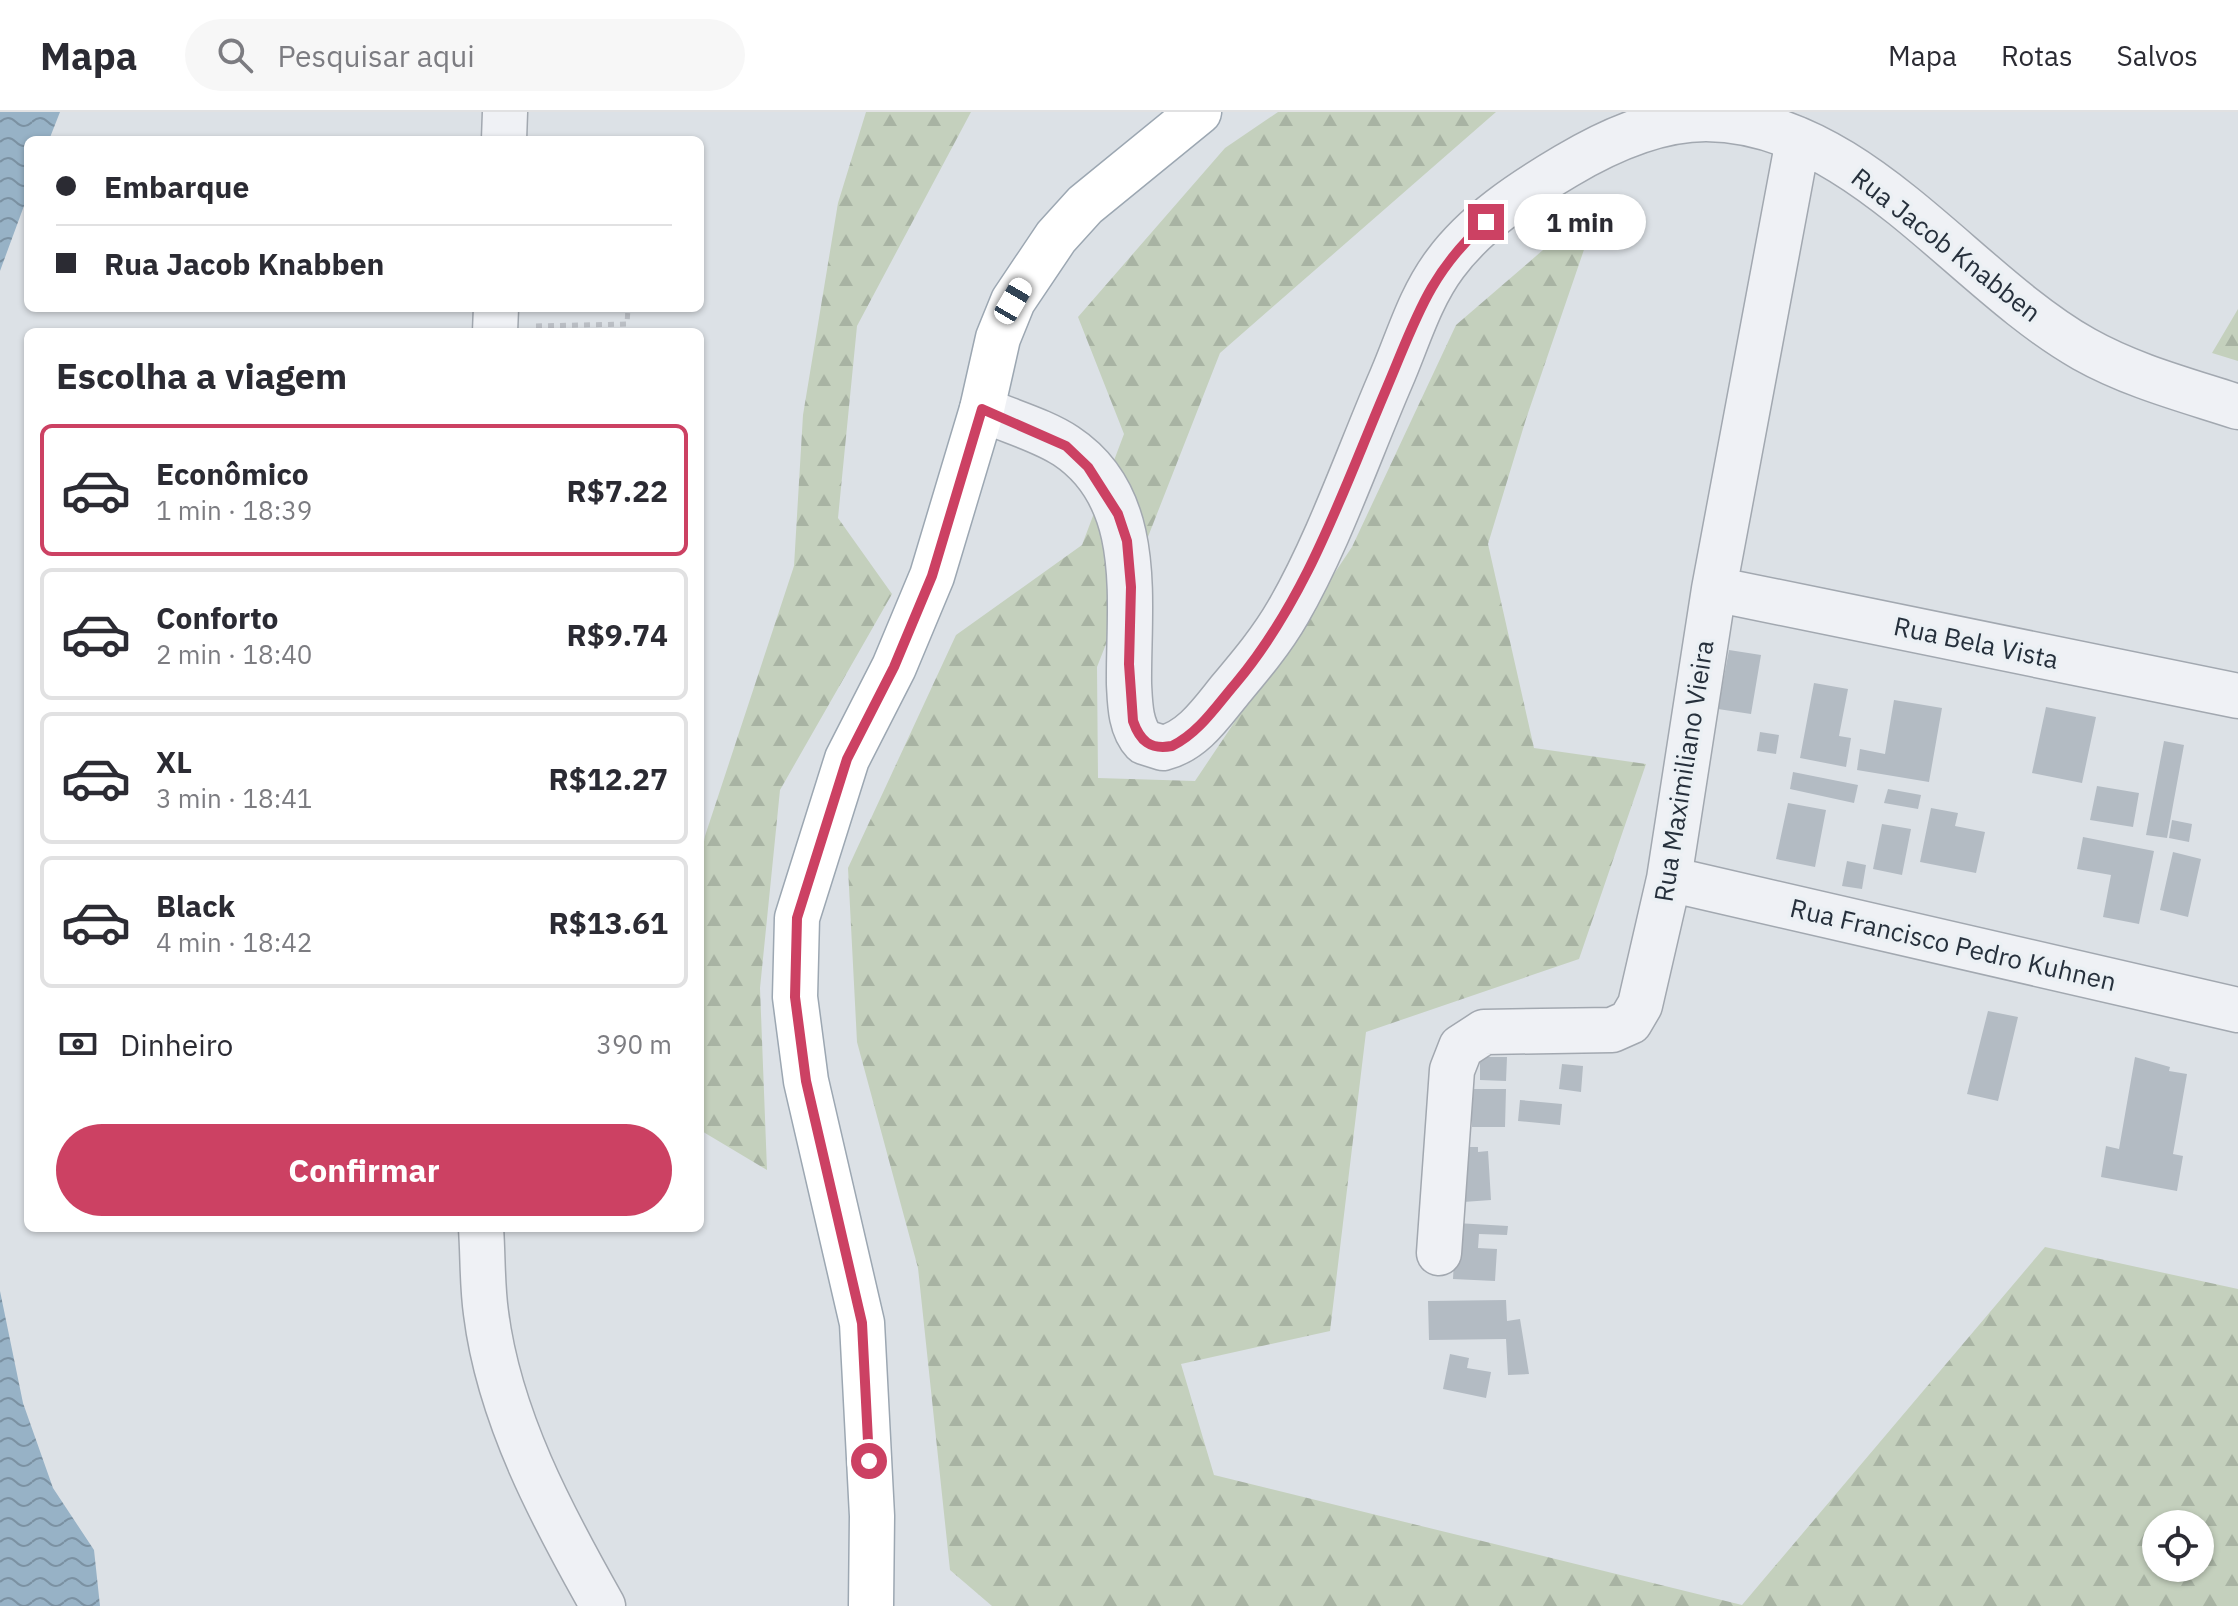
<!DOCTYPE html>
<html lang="pt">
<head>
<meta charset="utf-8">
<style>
	:root { --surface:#fff; --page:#f7f7f7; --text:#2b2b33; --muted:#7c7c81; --line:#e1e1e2; --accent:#cc4163 }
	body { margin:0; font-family:"IBM Plex Sans",sans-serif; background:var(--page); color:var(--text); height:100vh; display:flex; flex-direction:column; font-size:30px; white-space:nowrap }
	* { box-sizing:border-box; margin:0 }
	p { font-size:26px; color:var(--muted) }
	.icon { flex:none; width:44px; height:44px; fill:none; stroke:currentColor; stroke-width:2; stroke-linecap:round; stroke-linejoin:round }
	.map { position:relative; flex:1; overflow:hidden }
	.drawer { position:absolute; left:24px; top:216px; width:680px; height:904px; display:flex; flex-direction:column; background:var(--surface); border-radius:12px; box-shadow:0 2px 6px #0004 }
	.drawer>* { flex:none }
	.banner { position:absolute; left:24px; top:24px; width:680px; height:176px; border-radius:12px; box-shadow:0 2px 6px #0004; display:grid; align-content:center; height:176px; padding:0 32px; background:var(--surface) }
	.controls { position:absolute; left:2142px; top:1398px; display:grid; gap:16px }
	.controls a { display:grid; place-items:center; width:72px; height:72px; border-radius:50%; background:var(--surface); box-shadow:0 2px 6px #0004; font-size:40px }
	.end { position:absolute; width:36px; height:36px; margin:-18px; border:10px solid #cc4163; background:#fff; box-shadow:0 0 0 4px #fff }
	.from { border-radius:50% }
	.bubble { position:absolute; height:56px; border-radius:28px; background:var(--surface); box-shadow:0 2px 6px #0004; font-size:26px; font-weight:700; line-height:56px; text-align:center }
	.car { position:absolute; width:24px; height:48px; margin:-24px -12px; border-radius:10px; box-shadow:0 0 6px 2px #0007; background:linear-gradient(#fff 24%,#345 0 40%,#fff 0 76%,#345 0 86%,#fff 0) }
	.banner b { display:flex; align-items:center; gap:28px; height:76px; font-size:30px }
	.banner b+b { border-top:2px solid var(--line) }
	.banner i { width:20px; height:20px; background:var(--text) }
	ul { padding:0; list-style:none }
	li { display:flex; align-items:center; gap:24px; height:132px; margin:0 16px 12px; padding:0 16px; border:4px solid var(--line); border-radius:12px }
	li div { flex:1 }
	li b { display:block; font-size:30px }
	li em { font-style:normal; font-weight:700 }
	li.active { border-color:var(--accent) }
	li>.icon { width:72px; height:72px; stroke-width:1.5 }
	h2 { padding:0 32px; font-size:36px; line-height:96px }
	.pay { display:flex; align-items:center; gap:20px; height:88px; padding:0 32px; font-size:30px }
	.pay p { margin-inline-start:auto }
	.primary-button { display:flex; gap:16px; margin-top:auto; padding:16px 32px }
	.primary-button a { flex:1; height:92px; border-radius:48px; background:var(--accent); color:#fff; font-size:32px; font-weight:700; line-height:92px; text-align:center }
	header { display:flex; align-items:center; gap:48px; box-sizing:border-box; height:112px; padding:0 40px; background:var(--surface); border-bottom:2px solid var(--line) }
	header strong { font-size:38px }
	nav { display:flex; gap:44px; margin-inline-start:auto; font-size:28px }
	.search { width:560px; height:72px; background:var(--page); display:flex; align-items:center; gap:20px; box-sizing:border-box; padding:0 28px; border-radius:44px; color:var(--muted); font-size:30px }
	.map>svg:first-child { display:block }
	.forest { fill:url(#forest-firs); fill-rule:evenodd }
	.water { fill:url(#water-waves) }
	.building { fill:#b3bbc3 }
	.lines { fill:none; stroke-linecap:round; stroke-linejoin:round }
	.minor-casing { stroke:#a2a8b0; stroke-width:47 }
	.major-casing { stroke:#9ca7b2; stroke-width:47 }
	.path { stroke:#bbbfc5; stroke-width:5; stroke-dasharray:6 6; stroke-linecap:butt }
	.minor { stroke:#eff1f5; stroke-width:44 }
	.major { stroke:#fff; stroke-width:44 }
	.route { stroke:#cc4163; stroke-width:10 }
	.labels { text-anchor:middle; stroke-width:7; stroke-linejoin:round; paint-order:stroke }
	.street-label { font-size:26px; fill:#26303c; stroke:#ebf0f4 }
</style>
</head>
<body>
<header>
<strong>Mapa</strong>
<div class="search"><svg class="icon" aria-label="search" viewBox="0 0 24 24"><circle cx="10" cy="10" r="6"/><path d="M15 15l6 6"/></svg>Pesquisar aqui</div>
<nav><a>Mapa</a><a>Rotas</a><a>Salvos</a></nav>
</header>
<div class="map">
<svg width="2238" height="1494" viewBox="0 0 2238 1494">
	<defs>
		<pattern id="forest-firs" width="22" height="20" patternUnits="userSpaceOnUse" patternTransform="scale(2)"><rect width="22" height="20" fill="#c4d0bd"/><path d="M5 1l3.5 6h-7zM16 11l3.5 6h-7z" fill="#a8b3a3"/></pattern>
		<pattern id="water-waves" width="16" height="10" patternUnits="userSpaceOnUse" patternTransform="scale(2)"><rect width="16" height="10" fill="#97b2c6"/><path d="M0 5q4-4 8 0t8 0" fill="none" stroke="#7b91a2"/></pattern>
	</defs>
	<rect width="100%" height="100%" fill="#dce1e6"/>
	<path class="forest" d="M 866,0 L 971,0 L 857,214 L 838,406 L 892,482 L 780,678 L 760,876 L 767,1058 L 700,1018 L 700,751 L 705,724 L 794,454 L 803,303 L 838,91 Z
		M 1278,0 L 1496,0 L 1220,241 L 1097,555 L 1098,666 L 1195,669 L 1352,435 L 1456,213 L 1601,88 L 1526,307 L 1488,432 L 1534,636 L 1646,652 L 1579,847 L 1366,920 L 1330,1219 L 1181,1252 L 1214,1363 L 1742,1493 L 2045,1135 L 2238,1177 L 2238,1494 L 992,1494 L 950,1458 L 918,1156 L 857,930 L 848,756 L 956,523 L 1082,433 L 1124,322 L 1078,205 L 1225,36 ZM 2156,1412 L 2200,1412 L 2200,1456 L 2156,1456 Z
		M 2238,197 L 2238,249 L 2212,241 Z"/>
	<path class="water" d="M 0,0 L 60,0 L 49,28 L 28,28 L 28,83 L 0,159 Z
		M 0,1179 L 23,1291 L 53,1376 L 94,1438 L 100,1494 L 0,1494 Z"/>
	<path class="building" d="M 1729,538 L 1761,543 L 1751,602 L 1718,597 Z
		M 1814,571 L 1848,577 L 1839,624 L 1851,626 L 1846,655 L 1800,646 Z
		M 1894,588 L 1942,596 L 1929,670 L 1857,658 L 1860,637 L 1885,642 Z
		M 2046,595 L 2096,605 L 2082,671 L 2032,661 Z
		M 1760,620 L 1779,623 L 1776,642 L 1757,639 Z
		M 2164,629 L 2184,633 L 2167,726 L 2146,723 Z
		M 1793,660 L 1858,673 L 1854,691 L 1790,677 Z
		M 2097,674 L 2139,681 L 2133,715 L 2090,708 Z
		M 1888,677 L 1921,683 L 1918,697 L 1884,691 Z
		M 1788,691 L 1826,698 L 1815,755 L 1776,747 Z
		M 1931,696 L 1958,701 L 1955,714 L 1985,720 L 1976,761 L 1920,750 Z
		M 2172,708 L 2192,712 L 2189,730 L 2169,726 Z
		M 1882,712 L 1911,717 L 1902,763 L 1873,757 Z
		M 2083,725 L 2154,739 L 2139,812 L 2103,805 L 2111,763 L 2077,757 Z
		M 2173,740 L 2201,747 L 2188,805 L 2160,798 Z
		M 1847,749 L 1866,753 L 1862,777 L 1842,774 Z
		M 1988,899 L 2018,905 L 1998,989 L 1967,982 Z
		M 1480,945 L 1507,945 L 1506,969 L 1480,968 Z
		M 2135,945 L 2170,955 L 2169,959 L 2187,962 L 2173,1042 L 2183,1044 L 2177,1079 L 2101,1065 L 2106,1034 L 2119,1037 Z
		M 1562,952 L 1583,954 L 1581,980 L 1559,977 Z
		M 1472,977 L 1506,977 L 1505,1015 L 1472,1015 Z
		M 1520,988 L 1562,992 L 1560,1013 L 1518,1009 Z
		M 1468,1028 L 1469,1035 L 1478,1035 L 1478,1040 L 1488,1039 L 1491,1088 L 1463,1090 Z
		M 1456,1111 L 1508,1114 L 1507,1123 L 1479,1122 L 1478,1136 L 1497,1137 L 1495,1169 L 1453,1167 Z
		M 1506,1188 L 1507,1209 L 1520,1207 L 1529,1262 L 1508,1263 L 1506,1227 L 1429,1228 L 1428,1189 Z
		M 1450,1242 L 1469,1246 L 1467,1256 L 1491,1260 L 1486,1286 L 1443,1277 Z"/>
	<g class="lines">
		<g class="minor-casing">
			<path id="minor" d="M 504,28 L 505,0
				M 495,220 L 496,196
				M 982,297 C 1008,309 1042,318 1066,334 C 1146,387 1128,491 1129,572 C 1130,591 1130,615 1144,630 L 1163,636 C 1193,629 1212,600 1230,578 C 1251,553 1272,528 1288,500 C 1328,431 1359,341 1391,267 C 1408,228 1419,187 1445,152 C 1475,111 1522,80 1566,54 C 1608,29 1656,7 1706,7 C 1858,8 1962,168 2084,237 C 2132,264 2186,278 2238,295
				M 1714,477 L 2238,584
				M 1669,767 L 2238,898
				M 481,1116 C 483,1144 482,1173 486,1201 C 499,1305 552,1404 603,1494
				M 1439,1141 L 1452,958 L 1461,935 L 1484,920 L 1612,918 L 1630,910 L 1640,893 L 1669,767 L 1714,477 L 1798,28"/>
		</g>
		<g class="major-casing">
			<path id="major" d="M 871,1494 L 872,1404 L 862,1211 L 806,969 L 795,885 L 797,806 L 847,647 L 894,555 L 932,464 L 982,297 L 998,226 L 1013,189 L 1056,125 L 1085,93 L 1199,0"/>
		</g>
		<path class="path" d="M 536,214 L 627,212 L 628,196"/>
		<use href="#minor" class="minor"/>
		<use href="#major" class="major"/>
	</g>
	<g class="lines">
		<path class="route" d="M 869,1349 L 862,1211 L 806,969 L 795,885 L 797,806 L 847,647 L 894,555 L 932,464 L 982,297 L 1066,334 L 1088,355 L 1118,402 L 1127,429 L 1131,475 L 1129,552 L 1133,609 C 1140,629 1150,638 1172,634 C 1199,621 1217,593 1236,571 C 1307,486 1342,381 1385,280 C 1415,210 1427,163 1486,110"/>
	</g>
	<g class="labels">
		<g class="street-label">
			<text transform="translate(1946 133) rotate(38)" y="9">Rua Jacob Knabben</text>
			<text transform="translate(1976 531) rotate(12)" y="9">Rua Bela Vista</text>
			<text transform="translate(1684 659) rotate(-81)" y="9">Rua Maximiliano Vieira</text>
			<text transform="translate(1953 833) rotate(13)" y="9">Rua Francisco Pedro Kuhnen</text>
		</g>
	</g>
</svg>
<div class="controls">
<a><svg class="icon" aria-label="locate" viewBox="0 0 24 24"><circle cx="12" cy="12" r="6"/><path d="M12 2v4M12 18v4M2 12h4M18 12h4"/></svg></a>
</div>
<i class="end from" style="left:869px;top:1349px"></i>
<i class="end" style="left:1486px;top:110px"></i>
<div class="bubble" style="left:1514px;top:82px;width:132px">1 min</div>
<i class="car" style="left:1013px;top:189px;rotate:30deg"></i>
<div class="banner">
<b><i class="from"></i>Embarque</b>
<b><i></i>Rua Jacob Knabben</b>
</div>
<section class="drawer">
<h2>Escolha a viagem</h2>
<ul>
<li class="active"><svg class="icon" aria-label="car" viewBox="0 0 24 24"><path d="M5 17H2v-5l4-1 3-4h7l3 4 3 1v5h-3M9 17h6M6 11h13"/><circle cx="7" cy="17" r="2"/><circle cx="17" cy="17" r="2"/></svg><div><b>Econômico</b><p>1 min · 18:39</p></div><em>R$7.22</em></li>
<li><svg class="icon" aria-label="car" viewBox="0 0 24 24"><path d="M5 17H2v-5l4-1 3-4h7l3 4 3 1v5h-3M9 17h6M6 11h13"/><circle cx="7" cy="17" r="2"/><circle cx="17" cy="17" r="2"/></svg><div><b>Conforto</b><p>2 min · 18:40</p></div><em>R$9.74</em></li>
<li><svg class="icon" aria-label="car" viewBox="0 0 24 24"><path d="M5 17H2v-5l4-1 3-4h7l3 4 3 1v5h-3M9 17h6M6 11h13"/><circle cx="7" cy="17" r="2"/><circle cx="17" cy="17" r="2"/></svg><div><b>XL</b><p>3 min · 18:41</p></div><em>R$12.27</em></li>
<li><svg class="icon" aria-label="car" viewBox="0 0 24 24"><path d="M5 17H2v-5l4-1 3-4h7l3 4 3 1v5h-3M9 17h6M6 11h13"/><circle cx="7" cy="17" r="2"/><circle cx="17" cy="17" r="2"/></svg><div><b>Black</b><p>4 min · 18:42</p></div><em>R$13.61</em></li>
</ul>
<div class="pay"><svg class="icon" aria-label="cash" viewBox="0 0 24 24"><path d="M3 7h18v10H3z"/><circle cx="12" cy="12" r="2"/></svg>Dinheiro<p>390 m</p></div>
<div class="primary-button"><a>Confirmar</a></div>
</section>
</div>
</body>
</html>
